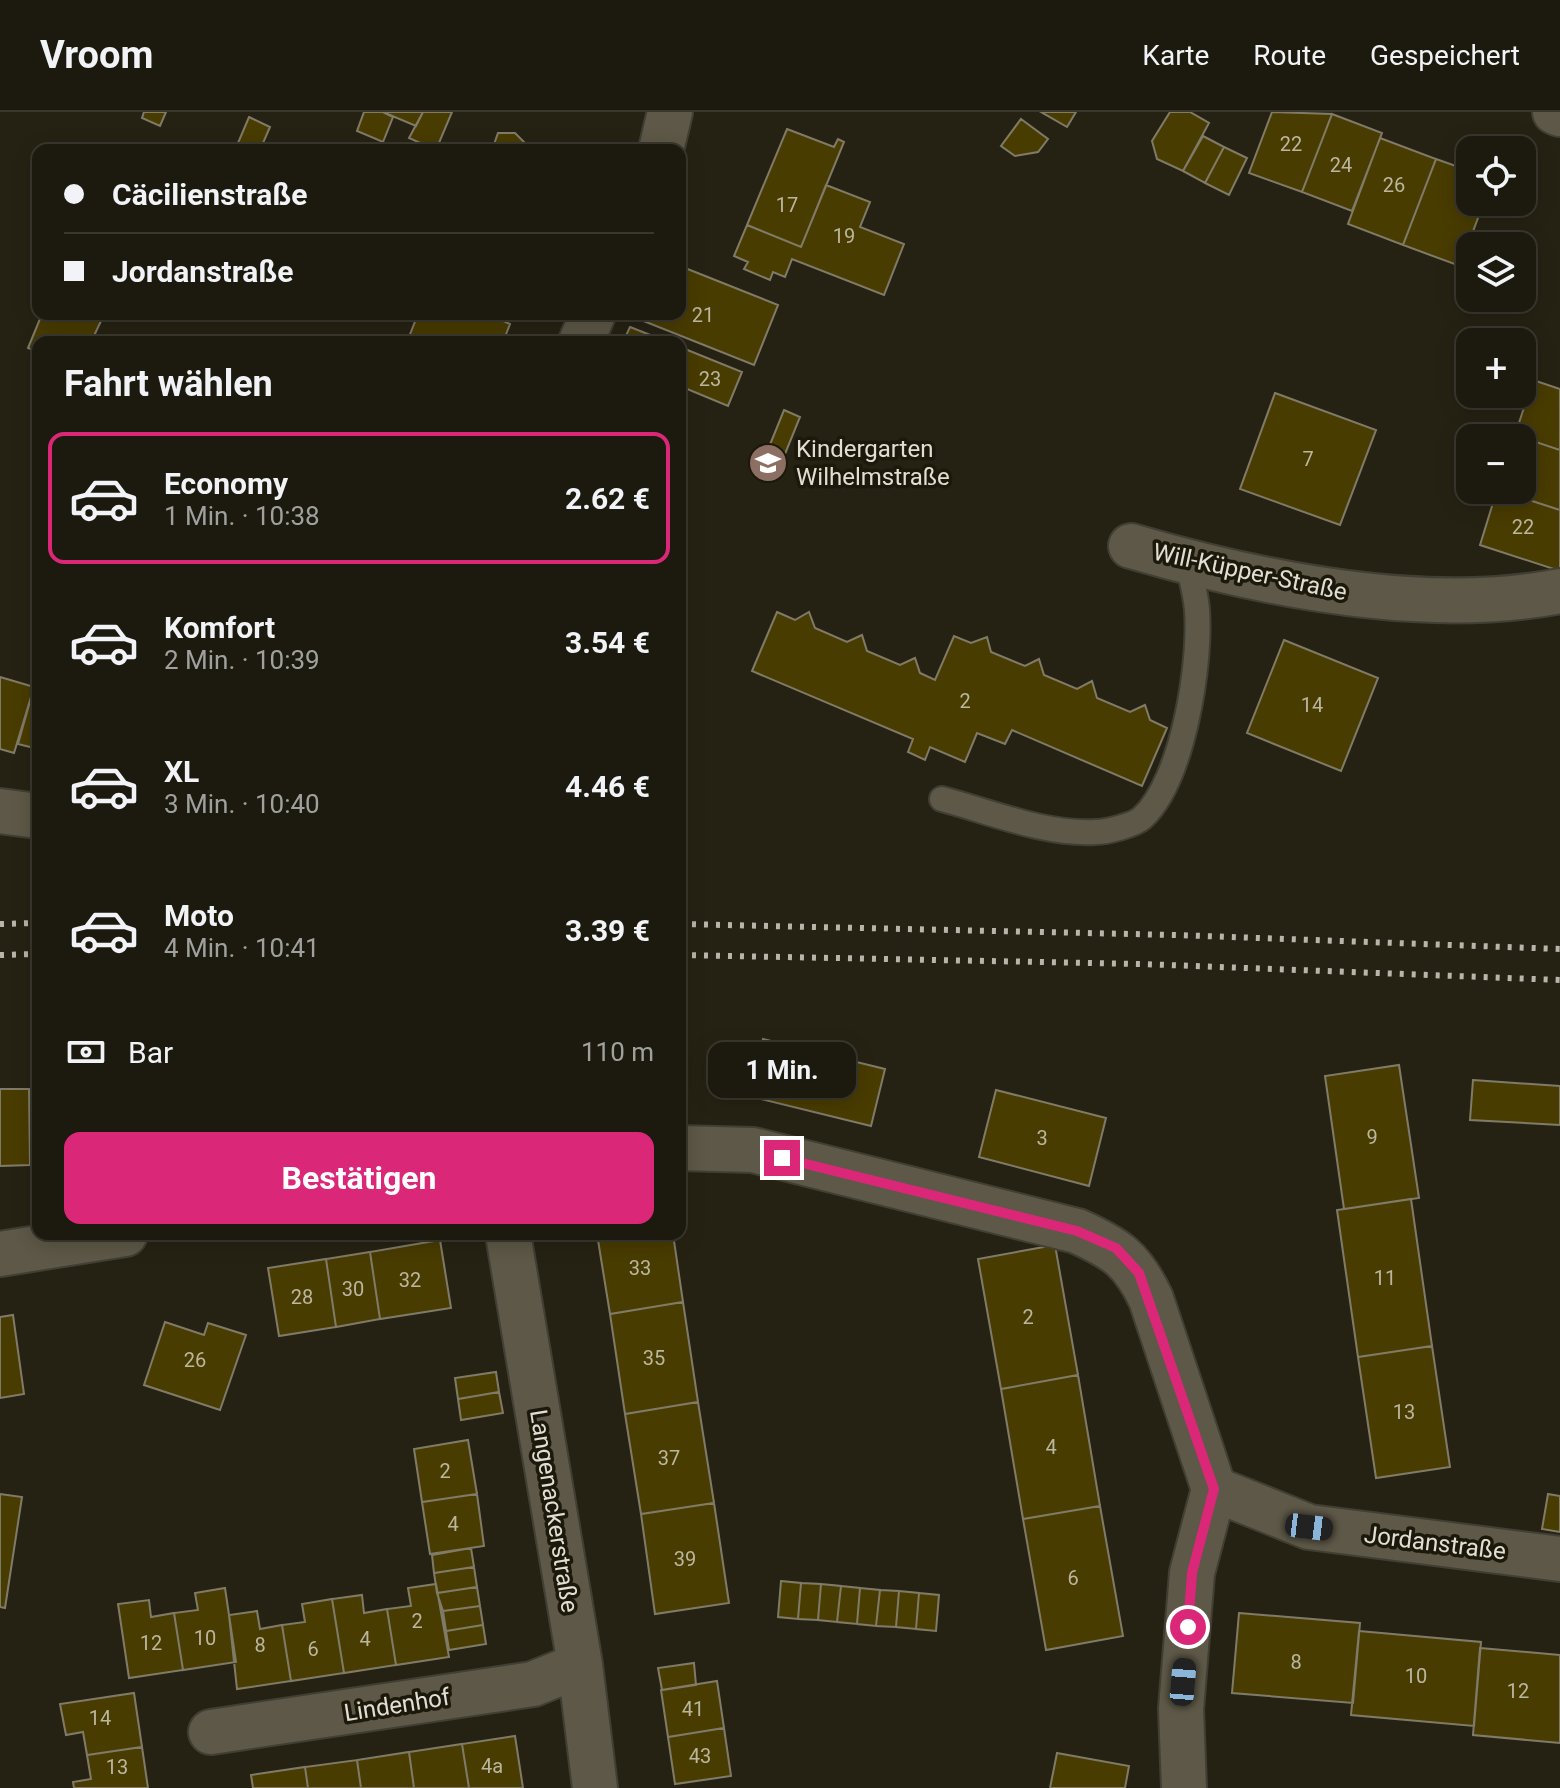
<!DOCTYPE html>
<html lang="de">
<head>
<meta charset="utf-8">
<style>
	:root { --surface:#1c1a0e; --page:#29271c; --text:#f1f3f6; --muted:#a0a19e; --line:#3a382e; --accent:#db2777 }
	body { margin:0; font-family:Roboto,sans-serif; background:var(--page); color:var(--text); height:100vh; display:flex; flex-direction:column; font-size:30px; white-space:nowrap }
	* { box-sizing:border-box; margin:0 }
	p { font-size:26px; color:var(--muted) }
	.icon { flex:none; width:44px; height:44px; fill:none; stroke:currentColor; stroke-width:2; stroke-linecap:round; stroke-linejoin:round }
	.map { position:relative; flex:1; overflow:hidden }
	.panel { position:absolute; left:32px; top:224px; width:654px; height:904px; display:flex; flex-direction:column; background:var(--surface); border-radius:16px; box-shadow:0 4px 20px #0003,0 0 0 2px var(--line) }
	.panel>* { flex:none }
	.top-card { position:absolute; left:32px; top:32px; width:654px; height:176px; border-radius:16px; box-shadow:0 4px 20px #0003,0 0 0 2px var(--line); display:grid; align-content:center; height:176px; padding:0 32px; background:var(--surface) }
	.tools { position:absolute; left:1456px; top:24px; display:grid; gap:16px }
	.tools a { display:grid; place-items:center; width:80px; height:80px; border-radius:16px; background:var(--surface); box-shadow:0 4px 20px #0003,0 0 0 2px var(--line); font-size:40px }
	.end { position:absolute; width:36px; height:36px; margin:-18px; border:10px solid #db2777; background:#fff; box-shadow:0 0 0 4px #fff }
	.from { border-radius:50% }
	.bubble { position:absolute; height:56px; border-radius:16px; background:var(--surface); box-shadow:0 4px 20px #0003,0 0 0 2px var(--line); font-size:26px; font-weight:700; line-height:56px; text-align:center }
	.car { position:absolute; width:24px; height:48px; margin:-24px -12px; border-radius:10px; box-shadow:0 0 6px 2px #0007; background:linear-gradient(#222 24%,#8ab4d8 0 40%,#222 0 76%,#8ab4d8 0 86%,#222 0) }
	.top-card b { display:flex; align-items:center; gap:28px; height:76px; font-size:30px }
	.top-card b+b { border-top:2px solid var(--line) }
	.top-card i { width:20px; height:20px; background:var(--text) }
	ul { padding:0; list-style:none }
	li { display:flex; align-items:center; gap:24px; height:132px; margin:0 16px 12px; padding:0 16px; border:4px solid transparent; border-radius:16px }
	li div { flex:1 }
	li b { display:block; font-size:30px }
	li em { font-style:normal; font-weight:700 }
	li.current { border-color:var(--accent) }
	li>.icon { width:72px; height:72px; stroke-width:1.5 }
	h2 { padding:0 32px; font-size:36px; line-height:96px }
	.pay { display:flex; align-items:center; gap:20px; height:88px; padding:0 32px; font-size:30px }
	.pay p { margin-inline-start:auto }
	.button { display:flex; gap:16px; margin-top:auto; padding:16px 32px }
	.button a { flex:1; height:92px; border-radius:16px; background:var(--accent); color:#fff; font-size:32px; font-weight:700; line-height:92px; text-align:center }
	header { display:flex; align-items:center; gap:48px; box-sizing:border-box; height:112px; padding:0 40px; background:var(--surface); border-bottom:2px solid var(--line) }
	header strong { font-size:38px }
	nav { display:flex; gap:44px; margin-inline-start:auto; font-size:28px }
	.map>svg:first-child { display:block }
	.building { fill:#493c00; stroke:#807b69; stroke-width:2 }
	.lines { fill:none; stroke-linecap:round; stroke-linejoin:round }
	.service-casing { stroke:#413f34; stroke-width:28 }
	.minor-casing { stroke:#413f34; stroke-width:48 }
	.service { stroke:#5d5847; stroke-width:24 }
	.minor { stroke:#5d5847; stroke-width:44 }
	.rail { stroke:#b8b6ab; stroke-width:6; stroke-dasharray:4 8; stroke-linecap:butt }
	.route { stroke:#db2777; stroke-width:10 }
	.labels { text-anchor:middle; stroke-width:7; stroke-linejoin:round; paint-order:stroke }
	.number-label { font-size:20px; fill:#bbb6a0 }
	.poi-label { font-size:24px; fill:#e1dfd5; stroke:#1d190a; text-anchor:start }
	.street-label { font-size:24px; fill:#e1dfd5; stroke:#1d190a }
</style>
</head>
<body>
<header>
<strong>Vroom</strong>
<nav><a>Karte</a><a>Route</a><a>Gespeichert</a></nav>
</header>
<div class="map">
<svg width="1560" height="1676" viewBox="0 0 1560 1676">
	<rect width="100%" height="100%" fill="#262213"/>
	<path class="building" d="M 144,0 L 166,0 L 160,14 L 142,6 Z
		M 364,0 L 383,0 L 393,5 L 383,30 L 357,19 Z
		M 383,0 L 423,0 L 416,14 Z
		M 423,0 L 452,0 L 436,38 L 409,26 Z
		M 1041,0 L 1076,0 L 1067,15 Z
		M 1170,0 L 1190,0 L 1209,11 L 1183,59 L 1157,47 L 1152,29 Z
		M 1272,0 L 1332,2 L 1302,80 L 1249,61 Z
		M 1332,2 L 1382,21 L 1352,99 L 1302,80 Z
		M 249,5 L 270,15 L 260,38 L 235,38 Z
		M 1021,7 L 1048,27 L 1038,40 L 1015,44 L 1001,34 Z
		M 787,17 L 834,35 L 838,27 L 844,30 L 801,135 L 747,113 Z
		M 498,21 L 515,21 L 527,33 L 525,38 L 492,38 Z
		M 1203,24 L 1224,35 L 1205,71 L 1183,59 Z
		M 1380,26 L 1436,47 L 1403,133 L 1348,112 Z
		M 1224,35 L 1247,46 L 1229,83 L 1205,71 Z
		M 1436,47 L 1470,59 L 1470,90 L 1484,90 L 1460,154 L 1403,133 Z
		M 826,73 L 870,90 L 860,115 L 904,132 L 884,183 L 792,147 L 785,165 L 773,160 L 770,168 L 744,157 L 748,150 L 734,144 L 747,113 L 801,135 Z
		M 680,154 L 778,193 L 754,253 L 631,204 L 680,202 Z
		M 42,202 L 89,202 L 102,207 L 91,230 L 38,230 L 38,240 L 28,236 Z
		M 418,202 L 488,202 L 510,212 L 503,230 L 407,230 Z
		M 630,215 L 668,230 L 623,230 Z
		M 680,235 L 742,260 L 728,294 L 680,274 Z
		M 1533,268 L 1560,277 L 1560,338 L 1515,323 Z
		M 1275,281 L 1376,318 L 1340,413 L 1240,377 Z
		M 784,298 L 800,305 L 785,342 L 769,335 Z
		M 1515,323 L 1560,338 L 1560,398 L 1498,378 L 1522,378 L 1522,326 L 1514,326 Z
		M 1497,378 L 1560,398 L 1560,459 L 1480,433 Z
		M 777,500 L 795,508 L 809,500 L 815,516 L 847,530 L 862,523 L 867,539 L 900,553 L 915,546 L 920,561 L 935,568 L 954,524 L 971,531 L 987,525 L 991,540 L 1025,554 L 1039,547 L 1044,563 L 1077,577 L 1092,569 L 1097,586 L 1130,600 L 1145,593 L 1150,608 L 1167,616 L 1142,674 L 1012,618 L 1005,632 L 977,621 L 965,650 L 930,635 L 925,648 L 908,640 L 913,627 L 752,559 Z
		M 1284,528 L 1378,566 L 1341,659 L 1247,621 Z
		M 38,561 L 38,637 L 18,632 Z
		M 0,565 L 34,575 L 14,641 L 0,637 Z
		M 763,927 L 885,957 L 871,1014 L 749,984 Z
		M 1399,953 L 1419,1086 L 1344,1097 L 1325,964 Z
		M 1473,968 L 1560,974 L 1560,1013 L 1470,1008 Z
		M 0,977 L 29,977 L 30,1053 L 0,1054 Z
		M 29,977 L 38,977 L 38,1053 L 30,1053 Z
		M 996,978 L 1106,1006 L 1089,1074 L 979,1045 Z
		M 1411,1087 L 1432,1234 L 1358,1245 L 1337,1098 Z
		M 597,1122 L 673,1122 L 683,1190 L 610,1202 Z
		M 440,1128 L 451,1196 L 380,1207 L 370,1140 Z
		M 1055,1133 L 1078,1263 L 1001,1277 L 978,1147 Z
		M 370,1140 L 380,1207 L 336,1215 L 326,1147 Z
		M 326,1147 L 336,1215 L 279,1224 L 268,1156 Z
		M 683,1190 L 698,1290 L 625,1302 L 610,1202 Z
		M 13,1203 L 24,1282 L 0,1286 L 0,1205 Z
		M 165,1210 L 204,1223 L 208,1211 L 246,1223 L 220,1298 L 144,1273 Z
		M 1432,1234 L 1450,1355 L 1376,1366 L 1358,1245 Z
		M 496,1260 L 499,1280 L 458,1287 L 455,1266 Z
		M 1078,1263 L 1100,1394 L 1023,1407 L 1001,1277 Z
		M 499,1280 L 503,1301 L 461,1308 L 458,1287 Z
		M 698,1290 L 714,1391 L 641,1402 L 625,1302 Z
		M 468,1328 L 477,1382 L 422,1390 L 414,1337 Z
		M 0,1382 L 22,1385 L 5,1496 L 0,1495 Z
		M 477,1382 L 484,1434 L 430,1442 L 422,1390 Z
		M 1548,1382 L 1560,1384 L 1560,1420 L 1542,1417 Z
		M 714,1391 L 729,1491 L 655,1502 L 641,1402 Z
		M 1100,1394 L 1123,1524 L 1046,1538 L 1023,1407 Z
		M 471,1436 L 474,1455 L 434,1461 L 432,1443 Z
		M 474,1455 L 477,1475 L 437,1481 L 434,1461 Z
		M 781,1469 L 801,1471 L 798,1507 L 778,1505 Z
		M 801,1471 L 821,1472 L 818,1508 L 798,1507 Z
		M 436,1472 L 449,1545 L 396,1553 L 387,1497 L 411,1494 L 408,1476 Z
		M 821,1472 L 841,1474 L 837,1510 L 818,1508 Z
		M 841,1474 L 860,1476 L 857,1512 L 837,1510 Z
		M 477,1475 L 480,1494 L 443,1499 L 437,1481 Z
		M 225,1476 L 236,1550 L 183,1558 L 174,1501 L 198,1498 L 195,1481 Z
		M 860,1476 L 880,1478 L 876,1514 L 857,1512 Z
		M 880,1478 L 899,1479 L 896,1515 L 876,1514 Z
		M 899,1479 L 919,1481 L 916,1517 L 896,1515 Z
		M 919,1481 L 939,1483 L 936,1519 L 916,1517 Z
		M 362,1483 L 364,1501 L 387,1497 L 396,1553 L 344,1561 L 332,1487 Z
		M 332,1487 L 344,1561 L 291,1569 L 282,1513 L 305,1510 L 302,1492 Z
		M 149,1488 L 151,1505 L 174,1501 L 183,1558 L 129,1566 L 118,1492 Z
		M 480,1494 L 483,1513 L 446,1519 L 443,1499 Z
		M 257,1499 L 260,1517 L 282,1513 L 291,1569 L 237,1577 L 229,1503 Z
		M 1239,1501 L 1360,1511 L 1353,1591 L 1232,1581 Z
		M 483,1513 L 486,1532 L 449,1538 L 446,1519 Z
		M 1359,1519 L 1481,1530 L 1474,1614 L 1351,1603 Z
		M 1480,1536 L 1560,1543 L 1560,1631 L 1473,1623 Z
		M 694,1551 L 696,1573 L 662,1578 L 658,1556 Z
		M 717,1569 L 724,1616 L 668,1625 L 661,1578 Z
		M 134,1581 L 142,1635 L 87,1643 L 83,1620 L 66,1623 L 60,1592 Z
		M 724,1616 L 731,1664 L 675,1672 L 668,1625 Z
		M 515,1624 L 523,1676 L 469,1676 L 462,1632 Z
		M 462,1632 L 469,1676 L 414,1676 L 409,1640 Z
		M 142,1635 L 148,1676 L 74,1676 L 73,1670 L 91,1667 L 87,1643 Z
		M 409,1640 L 414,1676 L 361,1676 L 357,1648 Z
		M 1057,1641 L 1129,1654 L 1125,1676 L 1050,1676 Z
		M 357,1648 L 361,1676 L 308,1676 L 305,1655 Z
		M 305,1655 L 308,1676 L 253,1676 L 251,1663 Z"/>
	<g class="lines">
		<g class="service-casing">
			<path id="service" d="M 942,687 C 991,700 1045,723 1096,720 C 1107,720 1134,713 1142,706 C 1183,669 1201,552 1197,498 C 1196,483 1191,466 1188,451"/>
		</g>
		<g class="minor-casing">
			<path id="minor" d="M 1555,0 L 1560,2
				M 661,38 L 670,0
				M 581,230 L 593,202
				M 1131,434 C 1261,472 1426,505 1560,479
				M 0,699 L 38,704
				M 680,1036 L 753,1038 L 1077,1119 C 1117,1137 1132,1147 1151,1187 L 1214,1377 L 1309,1415 L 1560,1447
				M 508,1122 L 580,1553 L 595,1676
				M 0,1142 L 125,1122
				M 211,1620 L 533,1572 L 580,1553
				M 1184,1676 L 1181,1597 L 1192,1461 L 1214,1377"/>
		</g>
		<use href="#service" class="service"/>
		<use href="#minor" class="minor"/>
		<path class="rail" d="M 0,812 L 38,811
			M 680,812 L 1176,823 L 1560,837
			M 0,843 L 38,842
			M 680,843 L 1142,852 L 1560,868"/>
	</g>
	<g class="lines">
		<path class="route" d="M 782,1046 L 1077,1119 L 1116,1136 L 1139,1161 L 1214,1377 L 1192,1461 L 1188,1515"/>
	</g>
	<defs>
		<g id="school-disc" transform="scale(2)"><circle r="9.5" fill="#8d6e63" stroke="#1d190a"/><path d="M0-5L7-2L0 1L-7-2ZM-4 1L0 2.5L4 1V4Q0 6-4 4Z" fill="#fff"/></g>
	</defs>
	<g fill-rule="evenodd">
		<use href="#school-disc" x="768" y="351"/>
	</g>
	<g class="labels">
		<g class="number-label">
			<text x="1291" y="39">22</text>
			<text x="1341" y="60">24</text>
			<text x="1394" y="80">26</text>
			<text x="787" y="100">17</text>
			<text x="844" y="131">19</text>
			<text x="703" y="210">21</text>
			<text x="710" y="274">23</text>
			<text x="1308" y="354">7</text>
			<text x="1523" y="422">22</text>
			<text x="965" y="596">2</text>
			<text x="1312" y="600">14</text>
			<text x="1372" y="1032">9</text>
			<text x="1042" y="1033">3</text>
			<text x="640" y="1163">33</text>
			<text x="1385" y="1173">11</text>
			<text x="410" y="1175">32</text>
			<text x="353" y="1184">30</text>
			<text x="302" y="1192">28</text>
			<text x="1028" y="1212">2</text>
			<text x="654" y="1253">35</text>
			<text x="195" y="1255">26</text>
			<text x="1404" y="1307">13</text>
			<text x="1051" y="1342">4</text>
			<text x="669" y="1353">37</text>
			<text x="445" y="1366">2</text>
			<text x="453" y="1419">4</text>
			<text x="685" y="1454">39</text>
			<text x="1073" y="1473">6</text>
			<text x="417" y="1516">2</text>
			<text x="205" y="1533">10</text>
			<text x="365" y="1534">4</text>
			<text x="151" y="1538">12</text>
			<text x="260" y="1540">8</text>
			<text x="313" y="1544">6</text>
			<text x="1296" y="1557">8</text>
			<text x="1416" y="1571">10</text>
			<text x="1518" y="1586">12</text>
			<text x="693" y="1604">41</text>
			<text x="100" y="1613">14</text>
			<text x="700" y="1651">43</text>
			<text x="492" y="1661">4a</text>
			<text x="117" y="1662">13</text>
		</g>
		<g class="poi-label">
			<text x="796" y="345">Kindergarten<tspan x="796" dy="28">Wilhelmstraße</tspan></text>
		</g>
		<g class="street-label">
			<text transform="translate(1250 460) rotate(12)" y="8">Will-Küpper-Straße</text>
			<text transform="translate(554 1399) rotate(81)" y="8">Langenackerstraße</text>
			<text transform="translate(1435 1431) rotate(7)" y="8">Jordanstraße</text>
			<text transform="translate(397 1593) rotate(-9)" y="8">Lindenhof</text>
		</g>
	</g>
</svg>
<div class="tools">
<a><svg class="icon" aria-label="locate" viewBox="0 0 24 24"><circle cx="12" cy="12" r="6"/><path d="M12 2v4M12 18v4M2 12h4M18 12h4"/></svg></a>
<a><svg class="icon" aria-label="layers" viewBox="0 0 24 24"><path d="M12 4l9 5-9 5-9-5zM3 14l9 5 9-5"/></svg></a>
<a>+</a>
<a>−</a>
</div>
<i class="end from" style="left:1188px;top:1515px"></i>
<i class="end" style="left:782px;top:1046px"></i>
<div class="bubble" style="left:708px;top:930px;width:148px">1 Min.</div>
<i class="car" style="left:1309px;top:1415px;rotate:97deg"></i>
<i class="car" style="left:1183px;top:1570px;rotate:5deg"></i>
<div class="top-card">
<b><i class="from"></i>Cäcilienstraße</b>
<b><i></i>Jordanstraße</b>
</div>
<section class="panel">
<h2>Fahrt wählen</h2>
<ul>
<li class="current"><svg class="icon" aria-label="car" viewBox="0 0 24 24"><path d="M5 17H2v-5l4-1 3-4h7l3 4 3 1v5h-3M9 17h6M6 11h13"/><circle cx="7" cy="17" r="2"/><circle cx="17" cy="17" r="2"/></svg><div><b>Economy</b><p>1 Min. · 10:38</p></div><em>2.62 €</em></li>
<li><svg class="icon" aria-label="car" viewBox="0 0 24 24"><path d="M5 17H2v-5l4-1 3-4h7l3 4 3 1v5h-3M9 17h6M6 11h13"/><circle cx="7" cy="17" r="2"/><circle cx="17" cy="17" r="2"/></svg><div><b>Komfort</b><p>2 Min. · 10:39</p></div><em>3.54 €</em></li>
<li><svg class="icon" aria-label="car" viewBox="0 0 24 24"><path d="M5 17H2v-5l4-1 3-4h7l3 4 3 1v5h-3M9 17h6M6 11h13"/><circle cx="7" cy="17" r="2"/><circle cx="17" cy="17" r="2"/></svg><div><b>XL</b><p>3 Min. · 10:40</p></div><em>4.46 €</em></li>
<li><svg class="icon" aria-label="car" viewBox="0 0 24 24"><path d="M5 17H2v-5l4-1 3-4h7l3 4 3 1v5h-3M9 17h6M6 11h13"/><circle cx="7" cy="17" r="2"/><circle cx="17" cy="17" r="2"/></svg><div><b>Moto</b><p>4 Min. · 10:41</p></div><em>3.39 €</em></li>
</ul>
<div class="pay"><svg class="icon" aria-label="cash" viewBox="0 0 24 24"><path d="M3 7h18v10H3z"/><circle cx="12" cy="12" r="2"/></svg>Bar<p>110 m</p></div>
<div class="button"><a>Bestätigen</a></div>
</section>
</div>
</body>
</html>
